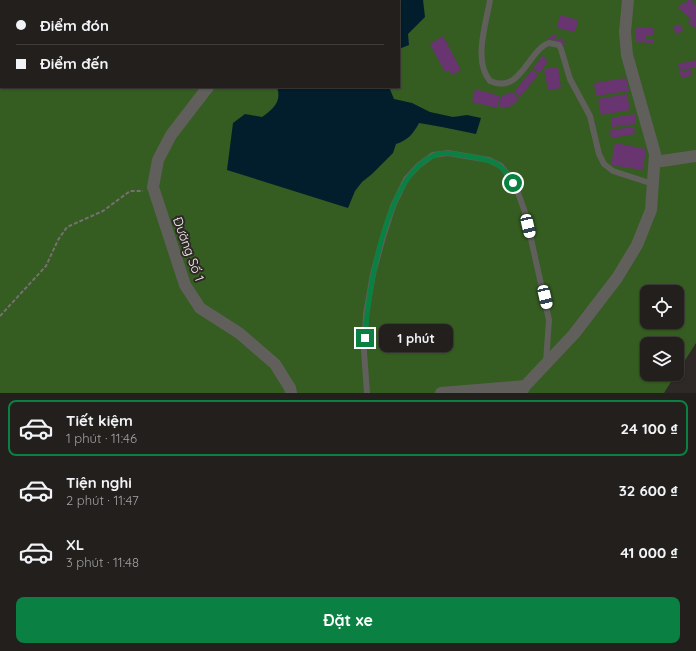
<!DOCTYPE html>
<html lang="vi">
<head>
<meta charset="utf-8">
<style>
	:root { --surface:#221f1d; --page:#2e2c2a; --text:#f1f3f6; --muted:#a2a2a4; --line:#3f3d3b; --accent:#0b8043 }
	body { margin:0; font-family:Quicksand,sans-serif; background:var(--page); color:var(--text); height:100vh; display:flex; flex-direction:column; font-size:15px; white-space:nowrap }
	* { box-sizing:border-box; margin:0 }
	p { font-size:13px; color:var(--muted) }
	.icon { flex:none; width:22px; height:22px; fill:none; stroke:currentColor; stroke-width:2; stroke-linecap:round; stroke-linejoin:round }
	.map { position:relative; height:393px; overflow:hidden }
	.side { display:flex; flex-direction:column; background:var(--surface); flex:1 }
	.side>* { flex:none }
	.hud { position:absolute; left:0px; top:0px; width:400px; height:88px; box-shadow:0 1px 3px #0004,0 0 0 1px var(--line); display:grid; align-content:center; height:88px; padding:0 16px; background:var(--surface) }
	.buttons { position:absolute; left:640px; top:285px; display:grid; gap:8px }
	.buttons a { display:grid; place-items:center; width:44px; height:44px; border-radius:8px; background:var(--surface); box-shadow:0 1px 3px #0004,0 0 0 1px var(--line); font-size:20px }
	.end { position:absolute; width:18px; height:18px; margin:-9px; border:5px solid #0b8043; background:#fff; box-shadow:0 0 0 2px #fff }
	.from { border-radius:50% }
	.bubble { position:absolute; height:28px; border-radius:8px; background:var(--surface); box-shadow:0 1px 3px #0004,0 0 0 1px var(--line); font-size:13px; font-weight:700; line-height:28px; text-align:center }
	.car { position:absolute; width:12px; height:24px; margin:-12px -6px; border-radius:5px; box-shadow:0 0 3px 1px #0007; background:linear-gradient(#fff 24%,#345 0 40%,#fff 0 76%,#345 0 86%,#fff 0) }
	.hud b { display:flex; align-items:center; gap:14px; height:38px; font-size:15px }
	.hud b+b { border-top:1px solid var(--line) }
	.hud i { width:10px; height:10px; background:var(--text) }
	ul { padding:7px 0 0; list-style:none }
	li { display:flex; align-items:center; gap:12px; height:56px; margin:0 8px 6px; padding:0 8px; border:2px solid transparent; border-radius:8px }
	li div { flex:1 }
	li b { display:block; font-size:15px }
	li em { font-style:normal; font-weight:700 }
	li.active { border-color:var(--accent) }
	li>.icon { width:36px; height:36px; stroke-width:1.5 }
	.button { display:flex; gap:8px; margin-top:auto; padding:8px 16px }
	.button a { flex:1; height:46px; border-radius:8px; background:var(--accent); color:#fff; font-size:16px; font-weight:700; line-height:46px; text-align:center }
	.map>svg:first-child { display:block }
	.green { fill:#355c21; fill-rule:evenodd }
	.water { fill:#021e2d }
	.building { fill:#683570 }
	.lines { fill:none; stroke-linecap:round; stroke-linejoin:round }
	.path { stroke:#75716f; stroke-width:2; stroke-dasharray:4 2; stroke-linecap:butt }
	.lane { stroke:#605f5c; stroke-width:6 }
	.street { stroke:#605f5c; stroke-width:12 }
	.route { stroke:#0b8043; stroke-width:5 }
	.labels { text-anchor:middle; stroke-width:4; stroke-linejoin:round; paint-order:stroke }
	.street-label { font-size:13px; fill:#f7f4f2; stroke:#2e2927 }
</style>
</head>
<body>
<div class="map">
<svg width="696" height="393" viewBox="0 0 696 393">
	<rect width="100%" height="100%" fill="#2e2927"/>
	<path class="green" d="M 0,0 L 696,0 L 696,343 L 677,373 L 677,344 L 647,344 L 647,374 L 676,374 L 664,393 L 0,393 ZM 1,1 L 399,1 L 399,87 L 1,87 ZM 647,292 L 677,292 L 677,322 L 647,322 Z"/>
	<path class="water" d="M 379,0 L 423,0 L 425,17 L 408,34 L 409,45 L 399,49 L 399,1 L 379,1 Z
		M 277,87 L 389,87 L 394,99 L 412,103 L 430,112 L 453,117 L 467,115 L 481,118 L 476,134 L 442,127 L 419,123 C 413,134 408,140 396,144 L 393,153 L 372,174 L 362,182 L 355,191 L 348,208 L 227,170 L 233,123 L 245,114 L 262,117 C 273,109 282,102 277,87 Z"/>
	<path class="building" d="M 688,0 L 692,0 L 696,6 L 696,29 L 688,23 L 691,19 L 678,8 L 683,2 L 685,4 Z
		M 560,15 L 578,20 L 575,32 L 557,28 Z
		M 680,24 L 683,31 L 676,34 L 673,27 Z
		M 635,27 L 653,28 L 653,36 L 646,36 L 646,39 L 653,39 L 653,43 L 635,42 Z
		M 555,34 L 557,37 L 549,41 L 548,38 Z
		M 443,36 L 461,70 L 451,75 L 449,70 L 445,72 L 430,44 Z
		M 562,38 L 565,45 L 555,48 L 552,41 Z
		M 542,56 L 548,60 L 540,73 L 533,69 Z
		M 696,60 L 696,67 L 680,71 L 678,64 Z
		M 558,67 L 561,88 L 548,90 L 544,69 Z
		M 532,70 L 538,75 L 520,97 L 514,92 Z
		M 691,70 L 691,76 L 681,78 L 680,72 Z
		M 626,78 L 629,91 L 596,96 L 594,83 Z
		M 475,89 L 500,96 L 497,108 L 472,102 Z
		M 512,92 L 519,99 L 511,106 L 504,108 L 499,108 L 501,96 Z
		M 627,94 L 630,110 L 601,115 L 598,99 Z
		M 635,114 L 636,124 L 612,127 L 611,118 Z
		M 634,127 L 635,134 L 611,138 L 610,130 Z
		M 615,143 L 646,149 L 643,170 L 611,165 Z"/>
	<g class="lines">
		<path class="path" d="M 0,316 L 46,266 L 58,240 L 67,227 L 103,211 L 130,191 L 143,191"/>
		<path class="lane" d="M 490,0 C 486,24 473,60 490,81 C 521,95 528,50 549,43 L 559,45 L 561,49 L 570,79 L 590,116 L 599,154 L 604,164 L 613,171 L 653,184
			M 367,393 L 364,351 L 366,314 L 373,274 L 383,237 L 393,206 L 406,179 L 419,165 L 433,155 L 448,153 L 489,160 L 501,166 L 509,176 L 517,190 L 525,212 L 549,320 L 546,362"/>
		<path class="street" d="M 150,0 L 151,1
			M 0,1 L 3,0
			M 259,1 L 260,0
			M 208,87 L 171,135 L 158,160 L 153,187 L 185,285 L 200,308 L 239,333 L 275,364 L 290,388 L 291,393
			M 655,162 L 696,156
			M 441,393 L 525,386
			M 521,393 L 525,386 L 574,334 L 617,278 L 637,245 L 651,210 L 655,154 L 627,55 L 625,32 L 628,0"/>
	</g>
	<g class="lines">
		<path class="route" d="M 365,338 C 368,292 385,177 433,156 C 443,151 455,154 466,156 C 490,160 500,160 513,183"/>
	</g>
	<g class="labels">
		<g class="street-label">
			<text transform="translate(189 249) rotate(70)" y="5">Đường Số 1</text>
		</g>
	</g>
</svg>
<div class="buttons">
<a><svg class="icon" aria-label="locate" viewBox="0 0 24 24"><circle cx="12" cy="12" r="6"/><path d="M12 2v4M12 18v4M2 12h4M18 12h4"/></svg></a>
<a><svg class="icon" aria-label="layers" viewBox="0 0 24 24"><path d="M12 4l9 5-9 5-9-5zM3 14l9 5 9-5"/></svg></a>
</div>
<i class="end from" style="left:513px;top:183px"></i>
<i class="end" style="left:365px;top:338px"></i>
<div class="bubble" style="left:379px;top:324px;width:74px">1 phút</div>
<i class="car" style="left:528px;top:226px;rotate:167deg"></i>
<i class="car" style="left:545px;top:297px;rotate:167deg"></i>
<div class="hud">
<b><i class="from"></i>Điểm đón</b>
<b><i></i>Điểm đến</b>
</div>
</div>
<section class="side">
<ul>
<li class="active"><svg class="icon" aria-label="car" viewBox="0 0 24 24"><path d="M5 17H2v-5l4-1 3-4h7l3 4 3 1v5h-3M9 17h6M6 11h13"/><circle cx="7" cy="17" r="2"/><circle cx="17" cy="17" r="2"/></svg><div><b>Tiết kiệm</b><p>1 phút · 11:46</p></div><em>24 100 ₫</em></li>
<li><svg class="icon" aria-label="car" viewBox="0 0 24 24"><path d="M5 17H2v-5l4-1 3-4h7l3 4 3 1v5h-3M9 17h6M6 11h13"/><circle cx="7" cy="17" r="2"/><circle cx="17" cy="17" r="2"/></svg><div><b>Tiện nghi</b><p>2 phút · 11:47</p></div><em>32 600 ₫</em></li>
<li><svg class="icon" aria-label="car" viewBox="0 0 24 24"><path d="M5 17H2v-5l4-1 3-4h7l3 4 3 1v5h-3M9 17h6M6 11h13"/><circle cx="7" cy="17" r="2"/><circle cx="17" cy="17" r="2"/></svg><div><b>XL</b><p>3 phút · 11:48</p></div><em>41 000 ₫</em></li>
</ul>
<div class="button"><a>Đặt xe</a></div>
</section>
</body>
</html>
